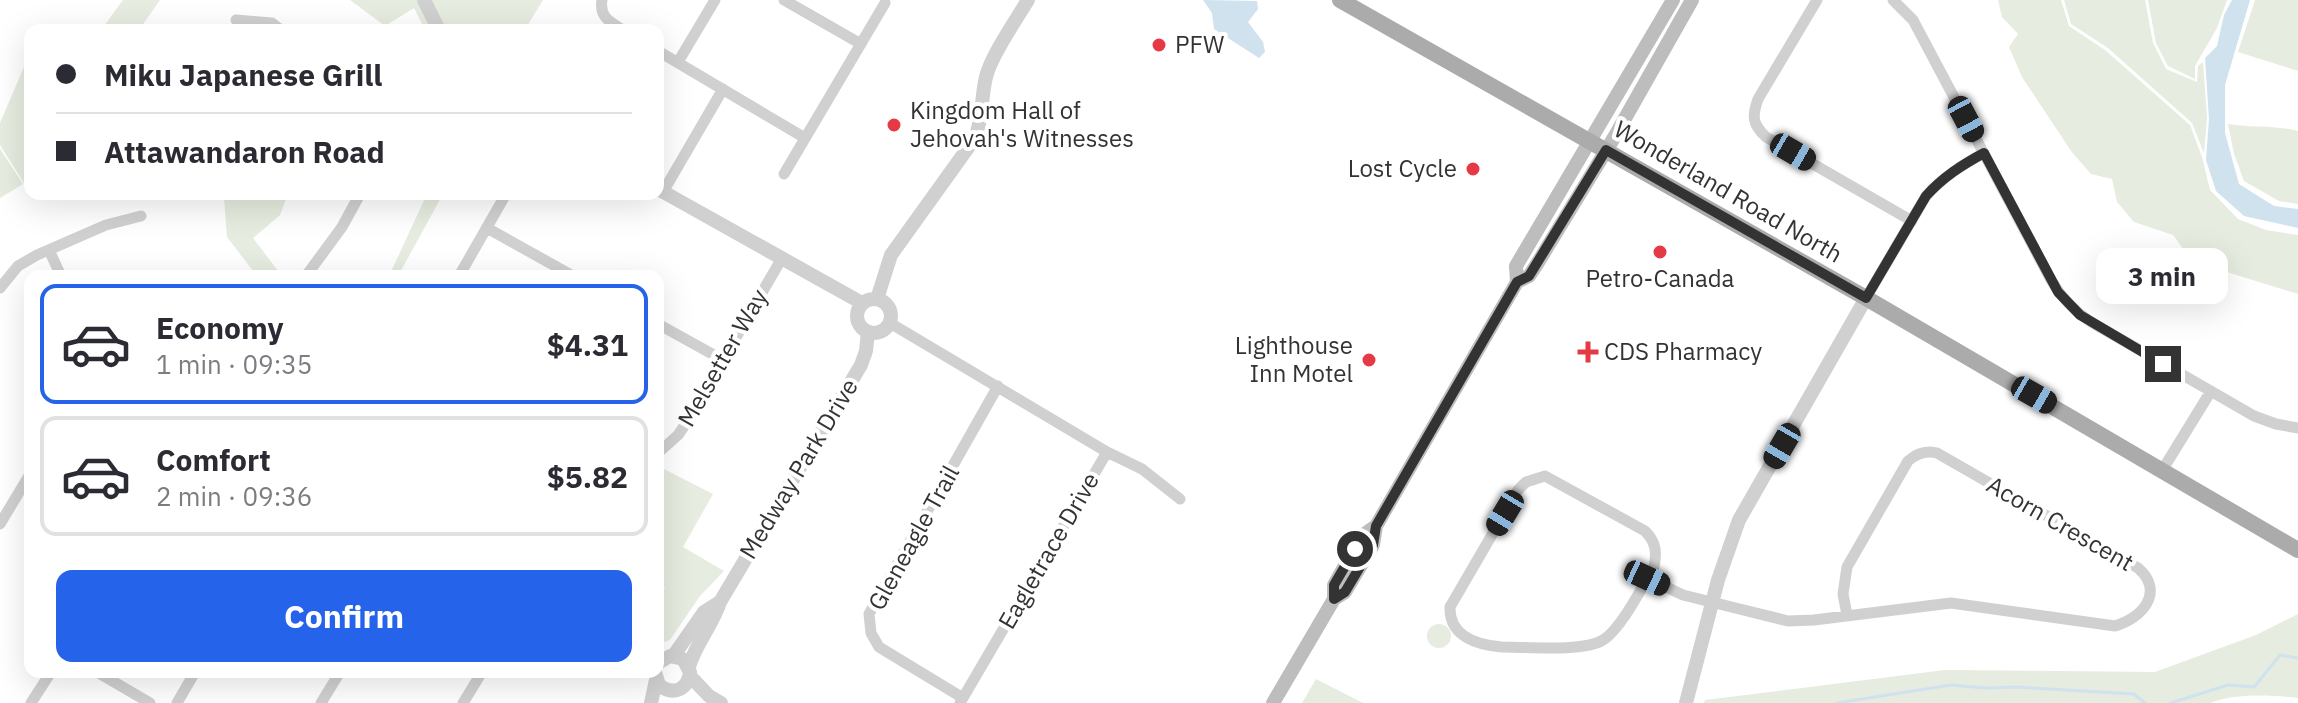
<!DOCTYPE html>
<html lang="en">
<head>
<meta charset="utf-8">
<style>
	:root { --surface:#fff; --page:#f7f7f7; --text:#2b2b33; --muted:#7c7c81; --line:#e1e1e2; --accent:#2563eb }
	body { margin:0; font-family:"IBM Plex Sans",sans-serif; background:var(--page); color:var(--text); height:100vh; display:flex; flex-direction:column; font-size:30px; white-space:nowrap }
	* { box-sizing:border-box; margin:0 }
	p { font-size:26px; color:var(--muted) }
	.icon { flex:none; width:44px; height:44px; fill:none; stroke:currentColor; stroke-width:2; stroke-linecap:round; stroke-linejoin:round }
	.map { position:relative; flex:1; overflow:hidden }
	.details { position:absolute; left:24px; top:270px; width:640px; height:408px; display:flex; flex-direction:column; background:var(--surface); border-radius:16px; box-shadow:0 8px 32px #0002 }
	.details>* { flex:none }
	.guide { position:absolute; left:24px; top:24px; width:640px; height:176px; border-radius:16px; box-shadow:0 8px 32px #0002; display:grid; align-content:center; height:176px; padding:0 32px; background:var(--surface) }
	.end { position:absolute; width:36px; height:36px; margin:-18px; border:10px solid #333; background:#fff; box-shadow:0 0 0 4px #fff }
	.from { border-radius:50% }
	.bubble { position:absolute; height:56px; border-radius:16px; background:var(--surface); box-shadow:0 8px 32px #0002; font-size:26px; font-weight:700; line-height:56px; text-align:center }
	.car { position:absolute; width:24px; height:48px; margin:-24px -12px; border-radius:10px; box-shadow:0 0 6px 2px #0007; background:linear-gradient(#222 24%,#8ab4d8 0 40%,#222 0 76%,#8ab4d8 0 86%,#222 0) }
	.guide b { display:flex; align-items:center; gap:28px; height:76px; font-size:30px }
	.guide b+b { border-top:2px solid var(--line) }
	.guide i { width:20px; height:20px; background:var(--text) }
	ul { padding:14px 0 0; list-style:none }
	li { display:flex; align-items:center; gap:24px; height:120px; margin:0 16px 12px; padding:0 16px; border:4px solid var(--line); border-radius:16px }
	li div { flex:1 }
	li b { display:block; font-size:30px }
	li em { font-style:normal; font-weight:700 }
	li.current { border-color:var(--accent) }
	li>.icon { width:72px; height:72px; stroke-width:1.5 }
	.action { display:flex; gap:16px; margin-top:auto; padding:16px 32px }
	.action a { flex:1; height:92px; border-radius:16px; background:var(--accent); color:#fff; font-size:32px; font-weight:700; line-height:92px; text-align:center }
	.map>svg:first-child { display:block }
	.green { fill:#e6ecdf }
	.water { fill:#cfe2ee }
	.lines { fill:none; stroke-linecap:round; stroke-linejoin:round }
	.stream { stroke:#cfe2ee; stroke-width:3 }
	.minor { stroke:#d0d0d0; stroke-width:11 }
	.tertiary { stroke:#d0d0d0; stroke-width:14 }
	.secondary { stroke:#bdbdbd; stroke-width:14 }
	.primary { stroke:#ababab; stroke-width:16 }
	.route { stroke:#333; stroke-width:10 }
	.poi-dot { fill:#e63946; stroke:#fff; stroke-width:3 }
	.labels { text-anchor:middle; stroke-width:8; stroke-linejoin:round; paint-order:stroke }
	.poi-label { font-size:24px; fill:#333; stroke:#fff; text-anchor:start }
	.street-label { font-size:24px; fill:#333; stroke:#fff }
</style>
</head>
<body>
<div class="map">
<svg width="2298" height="703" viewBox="0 0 2298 703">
	<rect width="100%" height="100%" fill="#fff"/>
	<path class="green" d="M 123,0 L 160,0 L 139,30 L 101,30 Z
		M 350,0 L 543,0 L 527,26 L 514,30 L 425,30 L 414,8 L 385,26 Z
		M 1998,0 L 2061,0 L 2069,26 L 2105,50 L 2190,125 L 2202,157 L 2210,190 L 2238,219 L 2266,230 L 2298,235 L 2298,294 L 2214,268 L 2184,250 L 2173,235 L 2134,222 L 2117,202 L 2112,179 L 2091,174 L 2071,151 L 2022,77 L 2009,47 L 2018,34 L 2002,17 Z
		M 2064,0 L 2145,0 L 2153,43 L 2166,69 L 2197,82 L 2198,66 L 2203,62 L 2207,118 L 2204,153 L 2192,123 L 2108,48 L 2071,24 Z
		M 2148,0 L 2227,0 L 2217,28 L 2195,66 L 2195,79 L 2168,66 L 2156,43 Z
		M 2255,0 L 2298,0 L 2298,71 L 2238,52 Z
		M 30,63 L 30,179 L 24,183 L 0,145 L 0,123 L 24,67 Z
		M 2228,124 C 2252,128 2275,125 2298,131 L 2298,204 L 2279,201 L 2244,181 L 2234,154 Z
		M 0,149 L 23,184 L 0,198 Z
		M 221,194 L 288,194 L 280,215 L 253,238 L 282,276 L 257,276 L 227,237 L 224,198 Z
		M 427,194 L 443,194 L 398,276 L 389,276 Z
		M 658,466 L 713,494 L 683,547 L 724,571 L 700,596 L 670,640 L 658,644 L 658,599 L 665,588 L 658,584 Z
		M 2298,614 L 2298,698 C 2270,695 2237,693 2210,703 L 1704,703 L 1705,700 L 1945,670 L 2155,672 L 2256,635 Z
		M1427 636a12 12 0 1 1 24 0a12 12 0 1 1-24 0Z
		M 1316,679 L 1363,703 L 1302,703 Z"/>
	<path class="water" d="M 1203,0 L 1257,1 L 1258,9 L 1248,22 L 1263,42 L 1265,52 L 1259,58 L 1214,29 L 1212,13 Z
		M 2232,0 L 2250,0 L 2225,85 L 2225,133 L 2239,184 L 2274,206 L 2298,209 L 2298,228 L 2244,216 L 2216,191 L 2206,160 L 2209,119 L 2205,58 L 2217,46 L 2224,15 Z"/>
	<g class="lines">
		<path class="stream" d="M 1837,703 L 1951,685 L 1986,688 L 2017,687 L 2134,694 L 2145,703
			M 2171,703 L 2228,685 L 2254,687 L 2280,655 L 2298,658"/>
		<path class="minor" d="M 602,0 C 599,17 610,22 623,30
			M 784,0 L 861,44
			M 1817,0 L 1758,99 C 1752,116 1752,124 1766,137 L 1912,221
			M 1893,0 L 1913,20 L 2051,280 C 2061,297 2074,311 2091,322 L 2254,416 L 2276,424 L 2298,428
			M 236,20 L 272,23 L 281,30
			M 658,51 L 805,138
			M 678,62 L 715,0
			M 784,174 L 885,3
			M 663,192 L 723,89
			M 487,228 L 573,276
			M 49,250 L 61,276
			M 306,276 L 342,227 L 360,194
			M 459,276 L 506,194
			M 0,288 L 18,266 L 37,255 L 106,225 L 141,216
			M 1866,298 L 1926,196 C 1943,177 1962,165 1984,153
			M 890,323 L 1107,452 L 960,703
			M 658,324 L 723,360
			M 1107,452 L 1142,469 L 1180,499
			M 658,453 L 678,435 L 687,422 L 782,258
			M 2163,469 L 2211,391
			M 1545,476 L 1645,531 C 1656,542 1657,552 1654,567 C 1642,587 1621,629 1603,640 C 1584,652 1526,647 1502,647 C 1478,645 1449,637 1450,607 L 1518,490 L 1526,482 Z
			M 0,524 L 30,474
			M 1647,578 L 1683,595 L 1788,621 L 1814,620 L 1951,603 L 2115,626 C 2141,619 2166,592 2138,568 L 1937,453 C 1926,450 1917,453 1908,461 L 1847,567 L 1843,594 L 1847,615
			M 97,672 L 150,703
			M 963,698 L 879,647 L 871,633 L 869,614 L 998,386
			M 31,703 L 51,672
			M 177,703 L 195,672
			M 321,703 L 340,672
			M 463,703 L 482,672"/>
		<path class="tertiary" d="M 424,0 L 439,30
			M 658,189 L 862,303
			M857 316a17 17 0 1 1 34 0a17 17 0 1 1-34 0Z
			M 877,299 L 891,255 L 975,138 C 983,118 981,97 986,77 C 991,56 1016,20 1028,0
			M 674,655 L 704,612 L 720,602
			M 689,667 C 695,644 713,625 720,602 L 861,365 L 866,351 L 868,332
			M 655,672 L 659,685 C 673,696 688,690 690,672 L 683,659 L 670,656 L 658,663
			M 690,676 L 709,696 L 721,703
			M 651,703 L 656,680
			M 1686,703 L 1718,580 L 1739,520 L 1866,298"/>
		<path class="secondary" d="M 1517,282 L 1529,276 L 1537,264 L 1615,136 L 1692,0
			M 1334,599 L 1334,585 L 1362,536 L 1376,526
			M 1273,703 L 1334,599 L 1345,592 L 1373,545 L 1376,526 L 1517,282 L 1516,266 L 1673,0"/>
		<path class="primary" d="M 1340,0 L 1866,298 L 2298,550"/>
	</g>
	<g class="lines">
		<path class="route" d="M 1355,549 L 1334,585 L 1334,599 L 1345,592 L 1373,545 L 1376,526 L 1517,282 L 1529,276 L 1606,150 L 1866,298 L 1926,196 C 1943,177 1962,165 1984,153 L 2058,292 L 2080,315 L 2163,364"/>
	</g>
	<g class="poi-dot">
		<circle cx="1159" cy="45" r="8"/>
		<circle cx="894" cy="125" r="8"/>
		<circle cx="1473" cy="169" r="8"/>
		<circle cx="1660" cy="252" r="8"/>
		<path d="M1584 340h8v8h8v8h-8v8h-8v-8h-8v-8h8z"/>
		<circle cx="1369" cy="360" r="8"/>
	</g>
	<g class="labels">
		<g class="poi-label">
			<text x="1175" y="53">PFW</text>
			<text x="910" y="119">Kingdom Hall of<tspan x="910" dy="28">Jehovah's Witnesses</tspan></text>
			<text x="1457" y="177" text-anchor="end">Lost Cycle</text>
			<text x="1660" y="287" text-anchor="middle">Petro-Canada</text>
			<text x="1353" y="354" text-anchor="end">Lighthouse<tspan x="1353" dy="28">Inn Motel</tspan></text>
			<text x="1604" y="360">CDS Pharmacy</text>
		</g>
		<g class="street-label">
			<text transform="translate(1728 192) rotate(30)" y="8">Wonderland Road North</text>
			<text transform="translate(723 358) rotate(-60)" y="8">Melsetter Way</text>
			<text transform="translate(799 469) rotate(-59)" y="8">Medway Park Drive</text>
			<text transform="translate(2060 524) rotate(30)" y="8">Acorn Crescent</text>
			<text transform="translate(914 538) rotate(-61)" y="8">Gleneagle Trail</text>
			<text transform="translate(1049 551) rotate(-60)" y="8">Eagletrace Drive</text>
		</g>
	</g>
</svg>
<i class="end from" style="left:1355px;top:549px"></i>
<i class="end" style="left:2163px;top:364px"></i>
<div class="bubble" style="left:2096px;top:248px;width:132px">3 min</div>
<i class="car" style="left:1966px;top:119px;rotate:152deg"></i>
<i class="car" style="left:1793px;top:152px;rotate:120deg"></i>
<i class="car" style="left:2034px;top:395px;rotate:120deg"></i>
<i class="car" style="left:1782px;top:446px;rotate:210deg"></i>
<i class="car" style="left:1505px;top:513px;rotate:211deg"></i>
<i class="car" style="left:1647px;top:578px;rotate:115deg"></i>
<div class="guide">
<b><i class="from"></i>Miku Japanese Grill</b>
<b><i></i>Attawandaron Road</b>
</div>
<section class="details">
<ul>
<li class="current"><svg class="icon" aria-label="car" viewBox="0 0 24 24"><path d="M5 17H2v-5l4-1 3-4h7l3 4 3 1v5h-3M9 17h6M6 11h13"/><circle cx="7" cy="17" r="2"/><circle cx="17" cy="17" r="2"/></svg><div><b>Economy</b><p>1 min · 09:35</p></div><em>$4.31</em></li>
<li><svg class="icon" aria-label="car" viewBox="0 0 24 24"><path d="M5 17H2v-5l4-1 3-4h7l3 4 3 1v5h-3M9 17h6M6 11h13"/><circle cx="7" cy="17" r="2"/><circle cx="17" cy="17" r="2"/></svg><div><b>Comfort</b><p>2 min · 09:36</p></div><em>$5.82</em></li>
</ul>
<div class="action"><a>Confirm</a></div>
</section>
</div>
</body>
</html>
